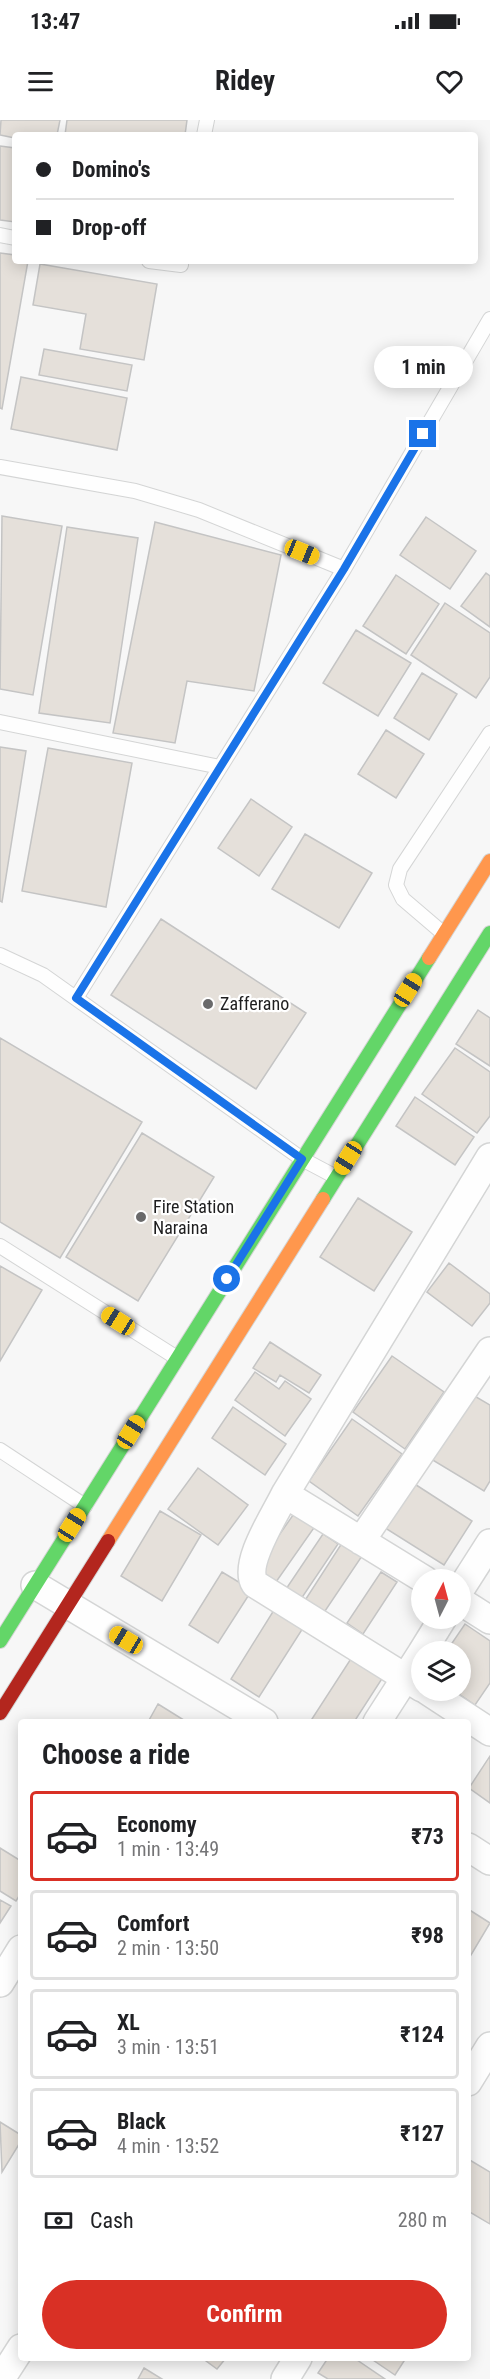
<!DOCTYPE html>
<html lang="en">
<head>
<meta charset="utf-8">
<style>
	:root { --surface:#fff; --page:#f2f2f2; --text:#202124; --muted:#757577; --line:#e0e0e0; --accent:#d93025 }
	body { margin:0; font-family:"Roboto Condensed",sans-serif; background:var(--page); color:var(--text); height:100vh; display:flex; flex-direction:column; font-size:22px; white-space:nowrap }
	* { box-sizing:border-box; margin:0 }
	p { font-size:20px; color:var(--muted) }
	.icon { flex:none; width:33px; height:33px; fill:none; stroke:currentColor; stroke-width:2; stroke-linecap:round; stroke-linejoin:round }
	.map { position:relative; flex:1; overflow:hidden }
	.panel { position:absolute; left:18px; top:1599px; width:453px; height:642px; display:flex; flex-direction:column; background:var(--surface); border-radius:6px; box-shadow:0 3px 15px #0003 }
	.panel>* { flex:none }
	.guide { position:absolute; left:12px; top:12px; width:466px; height:132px; border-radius:6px; box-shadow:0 3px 15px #0003; display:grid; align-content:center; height:132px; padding:0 24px; background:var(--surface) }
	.needle { width:39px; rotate:6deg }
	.tools { position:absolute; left:411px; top:1449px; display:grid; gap:12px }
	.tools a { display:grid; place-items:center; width:60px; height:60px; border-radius:50%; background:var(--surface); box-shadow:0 3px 15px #0003; font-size:30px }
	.end { position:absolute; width:27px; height:27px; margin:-14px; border:8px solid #1a73e8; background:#fff; box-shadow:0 0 0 3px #fff }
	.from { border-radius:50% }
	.bubble { position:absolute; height:42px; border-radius:21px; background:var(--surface); box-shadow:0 3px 15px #0003; font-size:20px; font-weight:700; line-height:42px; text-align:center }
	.car { position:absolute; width:18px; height:36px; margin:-18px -9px; border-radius:8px; box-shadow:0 0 4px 2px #0007; background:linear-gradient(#f5c518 24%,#345 0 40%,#f5c518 0 76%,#345 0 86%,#f5c518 0) }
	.guide b { display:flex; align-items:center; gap:21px; height:57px; font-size:22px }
	.guide b+b { border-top:2px solid var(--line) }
	.guide i { width:15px; height:15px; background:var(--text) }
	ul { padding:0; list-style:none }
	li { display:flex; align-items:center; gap:18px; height:90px; margin:0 12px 9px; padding:0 12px; border:3px solid var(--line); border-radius:6px }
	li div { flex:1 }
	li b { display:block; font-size:22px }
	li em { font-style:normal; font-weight:700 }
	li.active { border-color:var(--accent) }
	li>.icon { width:54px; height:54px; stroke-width:1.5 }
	h2 { padding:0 24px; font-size:27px; line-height:72px }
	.pay { display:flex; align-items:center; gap:15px; height:66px; padding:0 24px; font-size:22px }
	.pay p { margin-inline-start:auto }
	.button { display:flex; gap:12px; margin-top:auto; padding:12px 24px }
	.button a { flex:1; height:69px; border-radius:36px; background:var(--accent); color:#fff; font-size:24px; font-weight:700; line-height:69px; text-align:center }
	.status { display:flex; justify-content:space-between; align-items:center; height:42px; padding:0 30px; background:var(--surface); direction:ltr }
	.status svg { height:16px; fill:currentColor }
	header { display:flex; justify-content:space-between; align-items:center; height:78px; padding:0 24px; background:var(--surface); font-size:27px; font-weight:700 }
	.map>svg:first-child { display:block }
	.building { fill:#e5e0da; stroke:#c4c4c4; stroke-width:1.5 }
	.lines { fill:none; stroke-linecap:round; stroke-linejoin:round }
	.lane-casing { stroke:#d4d5d5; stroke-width:16 }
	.street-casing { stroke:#d4d5d5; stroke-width:30 }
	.fast-casing { stroke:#d4d5d5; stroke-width:16 }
	.slow-casing { stroke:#d4d5d5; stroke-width:16 }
	.jam-casing { stroke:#d4d5d5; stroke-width:16 }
	.lane { stroke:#fefefe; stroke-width:14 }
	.street { stroke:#fefefe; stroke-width:27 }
	.fast { stroke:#63d668; stroke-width:14 }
	.slow { stroke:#ff974d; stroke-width:14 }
	.jam { stroke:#b3261e; stroke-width:14 }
	.route { stroke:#1a73e8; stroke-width:8 }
	.poi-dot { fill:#6a6a6b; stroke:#fff; stroke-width:2 }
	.labels { text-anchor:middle; stroke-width:4.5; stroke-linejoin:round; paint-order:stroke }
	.poi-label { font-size:18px; fill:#1e1e1f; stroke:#fff; text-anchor:start }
</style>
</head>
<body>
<div class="status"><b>13:47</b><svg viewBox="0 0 49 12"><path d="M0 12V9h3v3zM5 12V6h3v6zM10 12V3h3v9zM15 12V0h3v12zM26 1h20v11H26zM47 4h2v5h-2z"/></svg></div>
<header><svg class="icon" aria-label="menu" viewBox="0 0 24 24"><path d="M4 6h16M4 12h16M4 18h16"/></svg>Ridey<svg class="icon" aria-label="heart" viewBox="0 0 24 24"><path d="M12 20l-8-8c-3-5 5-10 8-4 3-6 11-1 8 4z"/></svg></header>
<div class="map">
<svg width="490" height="2259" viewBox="0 0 490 2259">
	<rect width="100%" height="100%" fill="#f7f7f7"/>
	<path class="building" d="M 1,0 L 60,0 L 57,15 L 15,15 L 15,18 L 0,15 Z
		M 67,0 L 187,0 L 185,15 L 65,15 Z
		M 0,26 L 15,28 L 15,102 L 0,100 Z
		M 0,133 L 15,135 L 15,141 L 28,141 L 2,289 L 0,288 Z
		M 40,144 L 157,164 L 144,240 L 80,229 L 86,194 L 33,185 Z
		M 44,229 L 132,245 L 127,271 L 39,255 Z
		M 21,257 L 127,278 L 117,330 L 11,309 Z
		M 2,396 L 62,406 L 33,575 L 0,569 Z
		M 426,397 L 476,431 L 450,469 L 400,435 Z
		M 155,402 L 281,435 L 254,571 L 187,561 L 175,623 L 113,613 Z
		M 67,407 L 138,418 L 110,603 L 39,593 Z
		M 486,453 L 490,456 L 490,507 L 461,486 Z
		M 396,455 L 439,484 L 406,534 L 363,506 Z
		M 445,483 L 490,513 L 490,557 L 476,578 L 411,535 Z
		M 356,510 L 411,543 L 378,596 L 323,563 Z
		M 422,553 L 457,574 L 429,620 L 394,598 Z
		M 386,610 L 424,634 L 396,678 L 358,654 Z
		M 0,627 L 26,631 L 2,782 L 0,781 Z
		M 48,628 L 132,643 L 106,787 L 22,771 Z
		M 251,679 L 292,707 L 259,756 L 218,728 Z
		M 305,714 L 372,753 L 339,808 L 272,769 Z
		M 161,799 L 306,893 L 256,969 L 111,875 Z
		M 478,890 L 490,898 L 490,946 L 456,924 Z
		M 0,918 L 142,1002 L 60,1138 L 0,1102 Z
		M 455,928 L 490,952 L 490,996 L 477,1013 L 422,974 Z
		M 415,977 L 474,1017 L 455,1045 L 396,1006 Z
		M 142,1013 L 214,1057 L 138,1181 L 66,1137 Z
		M 358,1078 L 412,1112 L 374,1171 L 320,1137 Z
		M 449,1143 L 490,1174 L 490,1183 L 472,1206 L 427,1172 Z
		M 0,1146 L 42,1170 L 0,1241 Z
		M 270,1222 L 321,1255 L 309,1273 L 280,1255 L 276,1262 L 253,1248 Z
		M 392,1236 L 444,1272 L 405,1329 L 353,1292 Z
		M 255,1252 L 279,1269 L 285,1261 L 311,1279 L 285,1316 L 235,1280 Z
		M 466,1271 L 490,1285 L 490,1361 L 484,1371 L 426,1336 Z
		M 233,1287 L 286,1324 L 265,1355 L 212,1318 Z
		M 352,1299 L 402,1334 L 358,1396 L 309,1361 Z
		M 198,1348 L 248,1385 L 218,1425 L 168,1389 Z
		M 410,1361 L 472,1401 L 444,1445 L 382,1406 Z
		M 298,1388 L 318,1402 L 276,1462 L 256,1448 Z
		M 160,1391 L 201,1415 L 162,1481 L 121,1456 Z
		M 323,1414 L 338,1424 L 301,1479 L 286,1469 Z
		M 342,1423 L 362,1436 L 321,1497 L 302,1485 Z
		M 222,1452 L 252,1470 L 218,1523 L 189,1505 Z
		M 381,1452 L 397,1462 L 363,1514 L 347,1503 Z
		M 274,1490 L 303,1508 L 259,1577 L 231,1559 Z
		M 465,1504 L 490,1521 L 490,1563 L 475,1585 L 453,1570 L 460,1570 L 460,1532 L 446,1532 Z
		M 354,1534 L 385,1554 L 354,1602 L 310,1602 Z
		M 158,1584 L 187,1602 L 148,1602 Z
		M 490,1636 L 490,1683 L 469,1668 Z
		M 0,1728 L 21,1741 L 21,1773 L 16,1781 L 0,1771 Z
		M 0,1780 L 11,1786 L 0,1803 Z
		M 468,1789 L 490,1803 L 468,1840 Z
		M 0,2002 L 21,2015 L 21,2021 L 2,2052 Z
		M 468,2039 L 490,2052 L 490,2104 L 468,2091 Z
		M 202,2238 L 226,2238 L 217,2249 Z
		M 328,2238 L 354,2238 L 385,2259 L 328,2259 L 318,2253 Z
		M 370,2238 L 406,2238 L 395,2255 Z
		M 144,2248 L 162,2259 L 138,2259 Z"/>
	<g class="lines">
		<g class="lane-casing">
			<path id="lane" d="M 204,15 L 207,0
				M 0,115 L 15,118
				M 149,141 L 181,145 L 181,141
				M 0,347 L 135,371 L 199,390 L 344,449 L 76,878
				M 344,449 L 490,199
				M 0,602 L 220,647
				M 444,814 L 403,779 L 396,765 L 400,749 L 490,613
				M 0,835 L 43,855 L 302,1039 L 336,1057
				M 0,1126 L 177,1238
				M 0,1330 L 85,1386"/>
		</g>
		<g class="street-casing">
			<path id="street" d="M 285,1374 C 275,1395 242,1444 255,1464 L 422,1568
				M 361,1421 L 490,1231
				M 425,1460 L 285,1374 L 490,1037
				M 35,1465 L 264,1602
				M 460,1470 L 490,1423
				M 460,1481 L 490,1500
				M 422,1532 L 443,1498
				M 426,1570 L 490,1612
				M 377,1602 L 422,1532
				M 468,1727 L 490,1741
				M 0,1863 L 21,1829
				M 468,1962 L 490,1926
				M 1,2259 L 21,2228
				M 285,2259 L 298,2238"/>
		</g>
		<g class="fast-casing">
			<path id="fast" d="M 323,1079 L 490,813
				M 0,1521 L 429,838"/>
		</g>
		<g class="slow-casing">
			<path id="slow" d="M 429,838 L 490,741
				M 108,1421 L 323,1079"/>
		</g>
		<g class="jam-casing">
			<path id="jam" d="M 0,1593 L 108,1421"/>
		</g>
		<use href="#lane" class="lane"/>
		<use href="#street" class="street"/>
		<use href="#fast" class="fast"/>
		<use href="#slow" class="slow"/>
		<use href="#jam" class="jam"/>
	</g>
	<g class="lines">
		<path class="route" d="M 227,1159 L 302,1039 L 76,878 L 344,449 L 423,314"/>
	</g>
	<g class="poi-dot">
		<circle cx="208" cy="884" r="6"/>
		<circle cx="141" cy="1097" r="6"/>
	</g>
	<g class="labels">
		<g class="poi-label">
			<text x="220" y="890">Zafferano</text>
			<text x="153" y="1093">Fire Station<tspan x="153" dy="21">Naraina</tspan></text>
		</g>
	</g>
</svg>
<div class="tools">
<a><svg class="needle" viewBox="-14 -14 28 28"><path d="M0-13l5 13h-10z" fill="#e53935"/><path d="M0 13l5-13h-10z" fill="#757577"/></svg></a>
<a><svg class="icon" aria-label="layers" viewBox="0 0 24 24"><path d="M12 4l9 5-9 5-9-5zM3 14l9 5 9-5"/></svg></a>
</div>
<i class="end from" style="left:227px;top:1159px"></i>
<i class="end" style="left:423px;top:314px"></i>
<div class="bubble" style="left:374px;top:226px;width:99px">1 min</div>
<i class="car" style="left:302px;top:432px;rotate:112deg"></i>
<i class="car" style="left:408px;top:870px;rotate:32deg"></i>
<i class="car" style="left:348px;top:1038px;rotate:212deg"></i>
<i class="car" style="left:118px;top:1201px;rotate:302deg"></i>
<i class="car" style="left:131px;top:1312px;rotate:32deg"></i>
<i class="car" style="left:72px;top:1405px;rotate:32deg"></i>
<i class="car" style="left:126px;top:1520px;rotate:301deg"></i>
<div class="guide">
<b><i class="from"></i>Domino's</b>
<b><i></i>Drop-off</b>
</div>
<section class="panel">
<h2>Choose a ride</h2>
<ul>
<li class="active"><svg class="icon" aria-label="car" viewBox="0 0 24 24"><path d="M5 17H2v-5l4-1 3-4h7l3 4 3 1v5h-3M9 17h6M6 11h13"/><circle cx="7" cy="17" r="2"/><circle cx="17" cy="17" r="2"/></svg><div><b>Economy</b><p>1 min · 13:49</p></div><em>₹73</em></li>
<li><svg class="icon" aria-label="car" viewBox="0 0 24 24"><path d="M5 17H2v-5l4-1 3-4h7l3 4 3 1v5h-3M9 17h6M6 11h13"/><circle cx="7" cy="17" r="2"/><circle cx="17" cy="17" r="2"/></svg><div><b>Comfort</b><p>2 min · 13:50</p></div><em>₹98</em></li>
<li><svg class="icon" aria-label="car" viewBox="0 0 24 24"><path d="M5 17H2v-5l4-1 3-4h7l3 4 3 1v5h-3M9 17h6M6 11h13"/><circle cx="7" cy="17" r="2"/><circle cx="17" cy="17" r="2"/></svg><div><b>XL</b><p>3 min · 13:51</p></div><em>₹124</em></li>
<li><svg class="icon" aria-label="car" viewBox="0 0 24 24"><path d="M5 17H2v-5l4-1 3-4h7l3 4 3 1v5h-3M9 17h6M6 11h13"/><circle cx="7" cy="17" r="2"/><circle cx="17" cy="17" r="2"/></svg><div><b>Black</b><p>4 min · 13:52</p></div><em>₹127</em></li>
</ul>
<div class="pay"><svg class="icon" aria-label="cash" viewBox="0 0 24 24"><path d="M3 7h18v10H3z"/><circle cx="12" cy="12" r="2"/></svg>Cash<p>280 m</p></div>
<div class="button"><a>Confirm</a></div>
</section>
</div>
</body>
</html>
